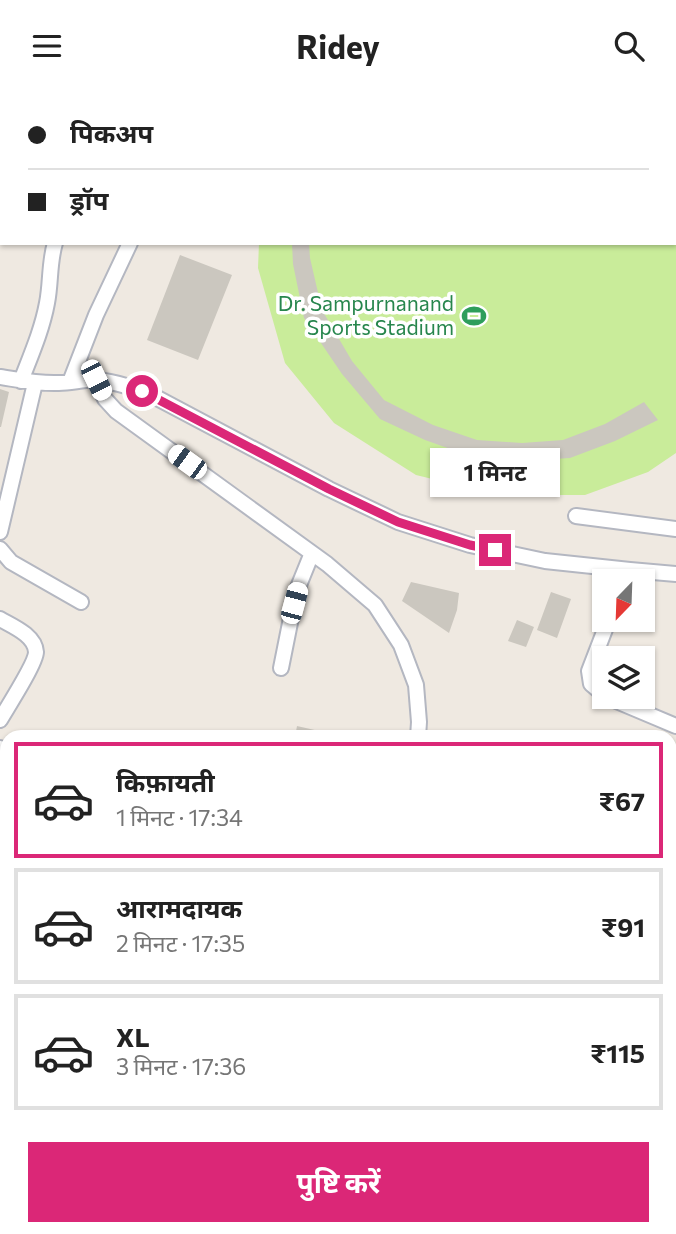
<!DOCTYPE html>
<html lang="hi">
<head>
<meta charset="utf-8">
<style>
	:root { --surface:#fff; --page:#f2f2f2; --text:#222; --muted:#767676; --line:#e0e0e0; --accent:#db2777 }
	body { margin:0; font-family:Commissioner,"Noto Sans Devanagari",sans-serif; background:var(--page); color:var(--text); height:100vh; display:flex; flex-direction:column; font-size:26px; white-space:nowrap }
	* { box-sizing:border-box; margin:0 }
	p { font-size:23px; color:var(--muted) }
	.icon { flex:none; width:38px; height:38px; fill:none; stroke:currentColor; stroke-width:2; stroke-linecap:round; stroke-linejoin:round }
	.map { position:relative; flex:1; overflow:hidden }
	.sheet { position:absolute; left:0px; top:639px; width:677px; height:506px; display:flex; flex-direction:column; background:var(--surface); border-radius:21px 21px 0 0; box-shadow:0 2px 5px #0004 }
	.sheet>* { flex:none }
	.guide { position:absolute; left:0px; top:0px; width:677px; height:154px; box-shadow:0 2px 5px #0004; display:grid; align-content:center; height:154px; padding:0 28px; background:var(--surface) }
	.needle { width:46px; rotate:203deg }
	.fabs { position:absolute; left:592px; top:478px; display:grid; gap:14px }
	.fabs a { display:grid; place-items:center; width:63px; height:63px; border-radius:0px; background:var(--surface); box-shadow:0 2px 5px #0004; font-size:35px }
	.end { position:absolute; width:32px; height:32px; margin:-16px; border:9px solid #db2777; background:#fff; box-shadow:0 0 0 4px #fff }
	.from { border-radius:50% }
	.bubble { position:absolute; height:49px; border-radius:0px; background:var(--surface); box-shadow:0 2px 5px #0004; font-size:23px; font-weight:700; line-height:49px; text-align:center }
	.car { position:absolute; width:21px; height:42px; margin:-21px -10px; border-radius:9px; box-shadow:0 0 5px 2px #0007; background:linear-gradient(#fff 24%,#345 0 40%,#fff 0 76%,#345 0 86%,#fff 0) }
	.guide b { display:flex; align-items:center; gap:24px; height:66px; font-size:26px }
	.guide b+b { border-top:2px solid var(--line) }
	.guide i { width:18px; height:18px; background:var(--text) }
	ul { padding:12px 0 0; list-style:none }
	li { display:flex; align-items:center; gap:21px; height:116px; margin:0 14px 10px; padding:0 14px; border:4px solid var(--line); border-radius:0px }
	li div { flex:1 }
	li b { display:block; font-size:26px }
	li em { font-style:normal; font-weight:700 }
	li.selected { border-color:var(--accent) }
	li>.icon { width:63px; height:63px; stroke-width:1.5 }
	.action { display:flex; gap:14px; margin-top:auto; padding:14px 28px }
	.action a { flex:1; height:80px; border-radius:0px; background:var(--accent); color:#fff; font-size:28px; font-weight:700; line-height:80px; text-align:center }
	header { display:flex; justify-content:space-between; align-items:center; height:91px; padding:0 28px; background:var(--surface); font-size:32px; font-weight:700 }
	.map>svg:first-child { display:block }
	.pitch { fill:#c9ec9a }
	.building { fill:#cbc7bf }
	.lines { fill:none; stroke-linecap:round; stroke-linejoin:round }
	.minor-casing { stroke:#b4b7c1; stroke-width:18 }
	.tertiary-casing { stroke:#b4b7c1; stroke-width:21 }
	.minor { stroke:#fff; stroke-width:14 }
	.tertiary { stroke:#fff; stroke-width:18 }
	.route { stroke:#db2777; stroke-width:9 }
	.labels { text-anchor:middle; stroke-width:7; stroke-linejoin:round; paint-order:stroke }
	.leisure-label { font-size:21px; fill:#27864d; stroke:#fff; text-anchor:end }
</style>
</head>
<body>
<header><svg class="icon" aria-label="menu" viewBox="0 0 24 24"><path d="M4 6h16M4 12h16M4 18h16"/></svg>Ridey<svg class="icon" aria-label="search" viewBox="0 0 24 24"><circle cx="10" cy="10" r="6"/><path d="M15 15l6 6"/></svg></header>
<div class="map">
<svg width="676" height="1143" viewBox="0 0 676 1143">
	<rect width="100%" height="100%" fill="#efe9e1"/>
	<path class="pitch" d="M 231,0 L 676,0 L 676,362 L 648,381 L 585,404 L 498,404 L 416,384 L 334,332 L 285,272 L 258,177 L 259,152 L 676,152 L 676,2 L 230,2 Z"/>
	<path class="building" d="M 292,152 L 309,152 L 310,167 L 322,219 L 352,270 L 384,309 L 433,334 L 477,349 L 522,352 L 563,349 L 605,333 L 644,311 L 658,329 L 615,350 L 570,367 L 521,370 L 473,366 L 425,349 L 380,328 L 342,283 L 304,227 L 293,173 Z
		M 180,164 L 232,184 L 198,269 L 147,249 Z
		M 0,298 L 9,301 L 1,336 L 0,336 Z
		M 411,491 L 459,502 L 457,519 L 449,542 L 402,510 Z
		M 551,501 L 571,508 L 557,547 L 537,539 Z
		M 517,529 L 534,536 L 526,556 L 508,550 Z
		M 297,635 L 341,645 L 341,646 L 295,646 Z"/>
	<g class="lines">
		<g class="minor-casing">
			<path id="minor" d="M 0,286 C 20,289 39,293 59,292 C 72,292 85,288 97,289 C 119,291 140,299 159,308 L 329,398 L 398,431 L 470,454 L 545,470 L 630,479 L 676,483
				M 96,289 L 105,308 L 116,320 L 327,473 L 375,514 L 401,554 L 416,594 L 419,631 L 418,646
				M 21,290 C 31,264 42,239 47,212 C 51,192 49,172 55,152
				M 70,291 L 96,224 L 130,152
				M 576,425 L 676,438
				M 0,441 L 35,292
				M 0,458 L 11,471 L 81,511
				M 0,528 C 12,535 35,544 36,561 C 36,572 7,617 0,629
				M 281,577 L 294,512 L 299,494 L 312,462
				M 604,604 L 591,593 L 589,580 L 609,528
				M 607,606 L 676,635
				M 0,657 L 7,660
				M 670,703 L 676,691
				M 670,762 L 676,764
				M 0,792 L 7,795
				M 670,880 L 676,883
				M 670,1051 L 676,1054
				M 63,1143 L 66,1138
				M 222,1143 L 225,1138"/>
		</g>
		<g class="tertiary-casing">
			<path id="tertiary" d="M 0,977 L 7,986
				M 325,1138 L 386,1143"/>
		</g>
		<use href="#minor" class="minor"/>
		<use href="#tertiary" class="tertiary"/>
	</g>
	<g class="lines">
		<path class="route" d="M 142,300 L 329,398 L 398,431 L 470,454 L 495,459"/>
	</g>
	<defs>
		<g id="stadium-bare" transform="scale(1.89)"><path d="M0-5a6.5 5 0 1 0 0 10a6.5 5 0 1 0 0-10ZM-3.5-1.8h7v3.6h-7Z" fill="#2e9e5b" stroke="#fff" stroke-width="2.5" paint-order="stroke"/></g>
	</defs>
	<g fill-rule="evenodd">
		<use href="#stadium-bare" x="474" y="225"/>
	</g>
	<g class="labels">
		<g class="leisure-label">
			<text x="454" y="220">Dr. Sampurnanand<tspan x="454" dy="24">Sports Stadium</tspan></text>
		</g>
	</g>
</svg>
<div class="fabs">
<a><svg class="needle" viewBox="-14 -14 28 28"><path d="M0-13l5 13h-10z" fill="#e53935"/><path d="M0 13l5-13h-10z" fill="#767676"/></svg></a>
<a><svg class="icon" aria-label="layers" viewBox="0 0 24 24"><path d="M12 4l9 5-9 5-9-5zM3 14l9 5 9-5"/></svg></a>
</div>
<i class="end from" style="left:142px;top:300px"></i>
<i class="end" style="left:495px;top:459px"></i>
<div class="bubble" style="left:430px;top:357px;width:130px">1 मिनट</div>
<i class="car" style="left:96px;top:289px;rotate:154deg"></i>
<i class="car" style="left:187px;top:371px;rotate:306deg"></i>
<i class="car" style="left:294px;top:512px;rotate:15deg"></i>
<div class="guide">
<b><i class="from"></i>पिकअप</b>
<b><i></i>ड्रॉप</b>
</div>
<section class="sheet">
<ul>
<li class="selected"><svg class="icon" aria-label="car" viewBox="0 0 24 24"><path d="M5 17H2v-5l4-1 3-4h7l3 4 3 1v5h-3M9 17h6M6 11h13"/><circle cx="7" cy="17" r="2"/><circle cx="17" cy="17" r="2"/></svg><div><b>किफ़ायती</b><p>1 मिनट · 17:34</p></div><em>₹67</em></li>
<li><svg class="icon" aria-label="car" viewBox="0 0 24 24"><path d="M5 17H2v-5l4-1 3-4h7l3 4 3 1v5h-3M9 17h6M6 11h13"/><circle cx="7" cy="17" r="2"/><circle cx="17" cy="17" r="2"/></svg><div><b>आरामदायक</b><p>2 मिनट · 17:35</p></div><em>₹91</em></li>
<li><svg class="icon" aria-label="car" viewBox="0 0 24 24"><path d="M5 17H2v-5l4-1 3-4h7l3 4 3 1v5h-3M9 17h6M6 11h13"/><circle cx="7" cy="17" r="2"/><circle cx="17" cy="17" r="2"/></svg><div><b>XL</b><p>3 मिनट · 17:36</p></div><em>₹115</em></li>
</ul>
<div class="action"><a>पुष्टि करें</a></div>
</section>
</div>
</body>
</html>
